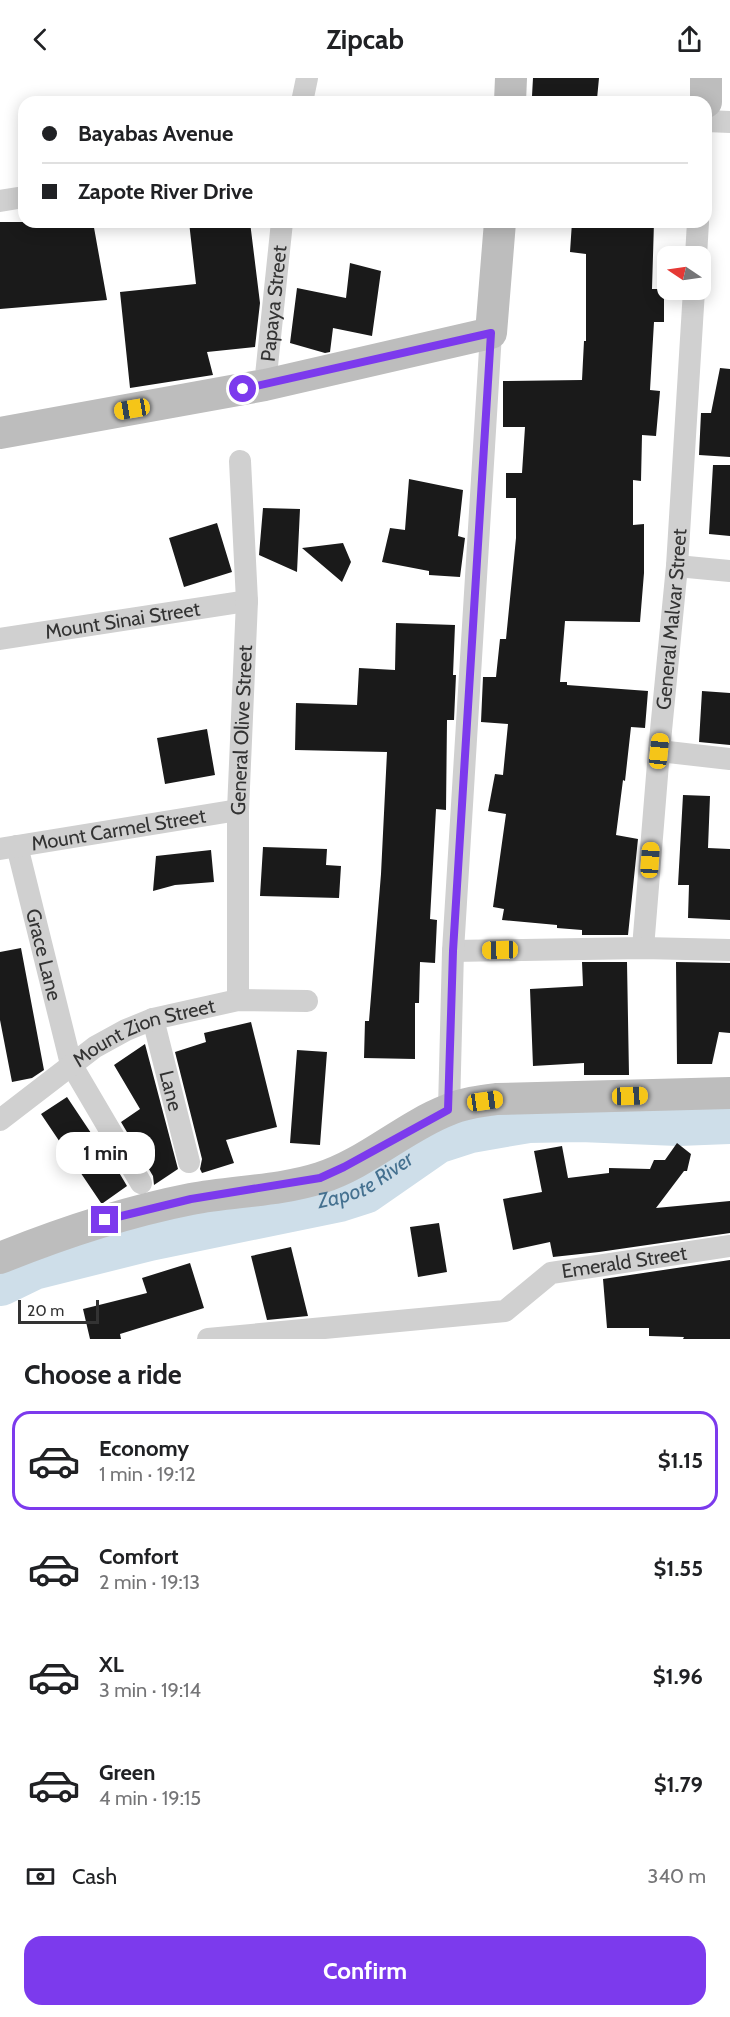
<!DOCTYPE html>
<html lang="en">
<head>
<meta charset="utf-8">
<style>
	:root { --surface:#fff; --page:#f6f6f6; --text:#202124; --muted:#757577; --line:#e0e0e0; --accent:#7c3aed }
	body { margin:0; font-family:Cabin,sans-serif; background:var(--page); color:var(--text); height:100vh; display:flex; flex-direction:column; font-size:22px; white-space:nowrap }
	* { box-sizing:border-box; margin:0 }
	p { font-size:20px; color:var(--muted) }
	.icon { flex:none; width:33px; height:33px; fill:none; stroke:currentColor; stroke-width:2; stroke-linecap:round; stroke-linejoin:round }
	.map { position:relative; height:1261px; overflow:hidden }
	.details { display:flex; flex-direction:column; background:var(--surface); flex:1 }
	.details>* { flex:none }
	.banner { position:absolute; left:18px; top:18px; width:694px; height:132px; border-radius:18px; box-shadow:0 3px 15px #0003; display:grid; align-content:center; height:132px; padding:0 24px; background:var(--surface) }
	.needle { width:39px; rotate:283deg }
	.fabs { position:absolute; left:657px; top:168px; display:grid; gap:12px }
	.fabs a { display:grid; place-items:center; width:54px; height:54px; border-radius:12px; background:var(--surface); box-shadow:0 3px 15px #0003; font-size:30px }
	.scale { position:absolute; left:18px; bottom:15px; width:81px; box-sizing:border-box; padding-left:6px; border:3px solid #333; border-top:0; font-size:16px; line-height:21px; white-space:nowrap; color:#333; -webkit-text-stroke:4px #fff; paint-order:stroke }
	.end { position:absolute; width:27px; height:27px; margin:-14px; border:8px solid #7c3aed; background:#fff; box-shadow:0 0 0 3px #fff }
	.from { border-radius:50% }
	.bubble { position:absolute; height:42px; border-radius:18px; background:var(--surface); box-shadow:0 3px 15px #0003; font-size:20px; font-weight:800; line-height:42px; text-align:center }
	.car { position:absolute; width:18px; height:36px; margin:-18px -9px; border-radius:8px; box-shadow:0 0 4px 2px #0007; background:linear-gradient(#f5c518 24%,#345 0 40%,#f5c518 0 76%,#345 0 86%,#f5c518 0) }
	.banner b { display:flex; align-items:center; gap:21px; height:57px; font-size:22px }
	.banner b+b { border-top:2px solid var(--line) }
	.banner i { width:15px; height:15px; background:var(--text) }
	ul { padding:0; list-style:none }
	li { display:flex; align-items:center; gap:18px; height:99px; margin:0 12px 9px; padding:0 12px; border:3px solid transparent; border-radius:18px }
	li div { flex:1 }
	li b { display:block; font-size:22px }
	li em { font-style:normal; font-weight:800 }
	li.on { border-color:var(--accent) }
	li>.icon { width:54px; height:54px; stroke-width:1.5 }
	h2 { padding:0 24px; font-size:27px; line-height:72px }
	.pay { display:flex; align-items:center; gap:15px; height:66px; padding:0 24px; font-size:22px }
	.pay p { margin-inline-start:auto }
	.primary-button { display:flex; gap:12px; margin-top:auto; padding:12px 24px }
	.primary-button a { flex:1; height:69px; border-radius:18px; background:var(--accent); color:#fff; font-size:24px; font-weight:800; line-height:69px; text-align:center }
	header { display:flex; justify-content:space-between; align-items:center; height:78px; padding:0 24px; background:var(--surface); font-size:27px; font-weight:800 }
	.map>svg:first-child { display:block }
	.lines { fill:none; stroke-linecap:round; stroke-linejoin:round }
	.river { stroke:#cedee9; stroke-width:50 }
	.building { fill:#1a1a1a }
	.street { stroke:#d0d0d0; stroke-width:22 }
	.secondary { stroke:#bdbdbd; stroke-width:32 }
	.route { stroke:#7c3aed; stroke-width:8 }
	.labels { text-anchor:middle; stroke-width:6; stroke-linejoin:round; paint-order:stroke }
	.street-label { font-size:20px; fill:#333; stroke:#fff }
	.water-label { font-size:21px; font-style:italic; fill:#457190; stroke:#fff }
</style>
</head>
<body>
<header><svg class="icon" aria-label="back" viewBox="0 0 24 24"><path d="M15 5l-7 7 7 7"/></svg>Zipcab<svg class="icon" aria-label="share" viewBox="0 0 24 24"><path d="M12 15V3M7 8l5-5 5 5M5 13v7h14v-7"/></svg></header>
<div class="map">
<svg width="730" height="1261" viewBox="0 0 730 1261">
	<rect width="100%" height="100%" fill="#fff"/>
	<g class="lines">
		<path class="river" id="s1" d="M 0,1203 L 33,1187 L 149,1158 L 339,1119 L 364,1111 L 436,1061 L 470,1050 L 528,1040 L 581,1039 L 678,1043 L 730,1041"/>
	</g>
	<path class="building" d="M 533,0 L 599,0 L 597,21 L 532,18 Z
		M 0,144 L 93,144 L 107,222 L 0,231 Z
		M 189,144 L 250,144 L 260,225 L 255,269 L 207,274 L 213,297 L 130,310 L 120,214 L 196,206 Z
		M 572,144 L 654,144 L 652,211 L 664,211 L 664,244 L 654,244 L 650,312 L 660,313 L 656,358 L 642,357 L 641,403 L 633,402 L 633,447 L 644,446 L 644,495 L 640,544 L 565,543 L 560,604 L 567,604 L 567,607 L 648,613 L 645,650 L 631,649 L 625,703 L 623,702 L 616,757 L 638,761 L 628,857 L 582,857 L 582,852 L 557,850 L 557,847 L 502,842 L 504,831 L 493,829 L 506,736 L 488,733 L 495,696 L 503,697 L 508,646 L 481,644 L 483,599 L 496,599 L 500,561 L 506,561 L 516,460 L 516,420 L 506,420 L 506,395 L 522,395 L 525,349 L 503,349 L 503,303 L 582,302 L 584,263 L 586,263 L 586,176 L 570,174 Z
		M 350,185 L 381,193 L 372,258 L 333,250 L 330,274 L 325,275 L 290,265 L 297,210 L 346,220 Z
		M 720,290 L 730,291 L 730,379 L 699,377 L 701,335 L 711,335 Z
		M 713,387 L 730,387 L 730,458 L 709,456 Z
		M 409,401 L 463,412 L 458,458 L 465,460 L 460,499 L 429,497 L 429,493 L 382,484 L 390,450 L 405,452 Z
		M 263,430 L 300,431 L 297,494 L 259,477 Z
		M 217,445 L 232,494 L 184,509 L 169,460 Z
		M 343,465 L 351,484 L 342,504 L 302,470 Z
		M 396,545 L 455,547 L 453,597 L 456,597 L 454,642 L 447,642 L 446,732 L 436,731 L 430,841 L 437,842 L 435,885 L 420,884 L 419,925 L 415,925 L 415,981 L 364,980 L 365,943 L 369,943 L 381,796 L 387,674 L 295,672 L 296,625 L 357,627 L 359,590 L 395,592 Z
		M 702,613 L 730,615 L 730,667 L 699,664 Z
		M 207,651 L 215,697 L 165,706 L 157,660 Z
		M 683,717 L 710,718 L 708,770 L 730,771 L 730,842 L 688,840 L 689,807 L 678,807 Z
		M 263,769 L 327,771 L 326,787 L 341,788 L 339,820 L 260,818 Z
		M 211,772 L 214,804 L 175,807 L 153,813 L 156,778 Z
		M 21,870 L 44,992 L 32,1000 L 12,1004 L 0,942 L 0,874 Z
		M 582,884 L 627,884 L 629,997 L 584,997 L 584,985 L 533,988 L 530,911 L 583,908 Z
		M 676,884 L 730,885 L 730,955 L 719,954 L 712,986 L 677,986 Z
		M 251,944 L 277,1049 L 226,1062 L 234,1085 L 202,1095 L 200,1091 L 202,1081 L 175,974 L 206,964 L 204,955 Z
		M 145,966 L 178,1091 L 154,1107 L 153,1098 L 121,1044 L 140,1031 L 114,987 Z
		M 297,972 L 327,974 L 320,1067 L 290,1065 Z
		M 67,1019 L 95,1061 L 98,1059 L 127,1108 L 103,1125 L 101,1125 L 41,1036 Z
		M 677,1065 L 691,1076 L 687,1093 L 684,1093 L 656,1130 L 730,1123 L 730,1155 L 599,1174 L 553,1179 L 550,1164 L 513,1172 L 503,1121 L 542,1114 L 534,1073 L 562,1068 L 568,1100 L 609,1095 L 609,1090 L 650,1091 L 654,1082 L 665,1082 Z
		M 439,1145 L 447,1194 L 418,1199 L 410,1149 Z
		M 291,1169 L 308,1238 L 267,1242 L 251,1178 Z
		M 730,1182 L 730,1261 L 683,1261 L 684,1259 L 649,1258 L 649,1250 L 607,1250 L 603,1201 Z
		M 190,1185 L 204,1230 L 120,1256 L 121,1261 L 90,1261 L 83,1231 L 147,1215 L 142,1200 Z"/>
	<g class="lines">
		<g class="street">
			<path d="M 302,24 L 307,0"/>
			<path d="M 706,43 L 730,44"/>
			<path d="M 0,123 L 24,119"/>
			<path d="M 696,178 L 698,144"/>
			<path id="s2" d="M 265,307 L 282,144"/>
			<path d="M 677,488 L 730,493"/>
			<path id="s3" d="M 0,561 L 247,523"/>
			<path d="M 659,673 L 730,681"/>
			<path id="s4" d="M 17,768 L 71,986 L 141,1105"/>
			<path id="s5" d="M 0,771 L 238,732"/>
			<path id="s6" d="M 643,870 L 659,673 L 677,488 L 694,212"/>
			<path d="M 453,873 L 643,870 L 730,872"/>
			<path id="s7" d="M 238,922 L 238,732 L 247,523 L 240,383"/>
			<path id="s8" d="M 153,941 L 189,1084"/>
			<path d="M 449,1031 L 453,873 L 491,255"/>
			<path id="s9" d="M 0,1042 L 95,969 L 126,952 L 153,941 L 238,922 L 307,923"/>
			<path id="s10" d="M 208,1261 L 505,1233 L 551,1195 L 730,1168"/>
		</g>
		<path class="secondary" d="M 510,24 L 511,0
			M 706,24 L 706,0
			M 0,355 L 265,307 L 491,255 L 500,144
			M 0,1180 C 62,1155 125,1134 191,1121 C 233,1113 280,1113 320,1100 C 367,1085 404,1049 448,1032 C 464,1025 481,1023 497,1021 L 730,1015"/>
	</g>
	<g class="lines">
		<path class="route" d="M 105,1142 L 191,1121 L 320,1100 L 344,1089 L 448,1032 L 453,873 L 491,255 L 243,311"/>
	</g>
	<g class="labels">
		<g class="street-label">
			<text dy="7" stroke="none"><textPath href="#s2" startOffset="82">Papaya Street</textPath></text>
			<text dy="7" stroke="none"><textPath href="#s6" startOffset="330">General Malvar Street</textPath></text>
			<text dy="7" stroke="none"><textPath href="#s3" startOffset="124">Mount Sinai Street</textPath></text>
			<text dy="7" stroke="none"><textPath href="#s7" startOffset="270">General Olive Street</textPath></text>
			<text dy="7" stroke="none"><textPath href="#s5" startOffset="120">Mount Carmel Street</textPath></text>
			<text dy="7" stroke="none"><textPath href="#s4" startOffset="112">Grace Lane</textPath></text>
			<text dy="7" stroke="none"><textPath href="#s9" startOffset="171">Mount Zion Street</textPath></text>
			<text dy="7" stroke="none"><textPath href="#s8" startOffset="74">Lane</textPath></text>
			<text dy="7" stroke="none"><textPath href="#s10" startOffset="432">Emerald Street</textPath></text>
		</g>
		<g class="water-label">
			<text dy="7" stroke="none"><textPath href="#s1" startOffset="381">Zapote River</textPath></text>
		</g>
	</g>
</svg>
<div class="fabs">
<a><svg class="needle" viewBox="-14 -14 28 28"><path d="M0-13l5 13h-10z" fill="#e53935"/><path d="M0 13l5-13h-10z" fill="#757577"/></svg></a>
</div>
<div class="scale">20 m</div>
<i class="end from" style="left:243px;top:311px"></i>
<i class="end" style="left:105px;top:1142px"></i>
<div class="bubble" style="left:56px;top:1054px;width:99px">1 min</div>
<i class="car" style="left:132px;top:331px;rotate:260deg"></i>
<i class="car" style="left:659px;top:673px;rotate:6deg"></i>
<i class="car" style="left:650px;top:782px;rotate:4deg"></i>
<i class="car" style="left:500px;top:872px;rotate:269deg"></i>
<i class="car" style="left:630px;top:1018px;rotate:88deg"></i>
<i class="car" style="left:485px;top:1023px;rotate:82deg"></i>
<div class="banner">
<b><i class="from"></i>Bayabas Avenue</b>
<b><i></i>Zapote River Drive</b>
</div>
</div>
<section class="details">
<h2>Choose a ride</h2>
<ul>
<li class="on"><svg class="icon" aria-label="car" viewBox="0 0 24 24"><path d="M5 17H2v-5l4-1 3-4h7l3 4 3 1v5h-3M9 17h6M6 11h13"/><circle cx="7" cy="17" r="2"/><circle cx="17" cy="17" r="2"/></svg><div><b>Economy</b><p>1 min · 19:12</p></div><em>$1.15</em></li>
<li><svg class="icon" aria-label="car" viewBox="0 0 24 24"><path d="M5 17H2v-5l4-1 3-4h7l3 4 3 1v5h-3M9 17h6M6 11h13"/><circle cx="7" cy="17" r="2"/><circle cx="17" cy="17" r="2"/></svg><div><b>Comfort</b><p>2 min · 19:13</p></div><em>$1.55</em></li>
<li><svg class="icon" aria-label="car" viewBox="0 0 24 24"><path d="M5 17H2v-5l4-1 3-4h7l3 4 3 1v5h-3M9 17h6M6 11h13"/><circle cx="7" cy="17" r="2"/><circle cx="17" cy="17" r="2"/></svg><div><b>XL</b><p>3 min · 19:14</p></div><em>$1.96</em></li>
<li><svg class="icon" aria-label="car" viewBox="0 0 24 24"><path d="M5 17H2v-5l4-1 3-4h7l3 4 3 1v5h-3M9 17h6M6 11h13"/><circle cx="7" cy="17" r="2"/><circle cx="17" cy="17" r="2"/></svg><div><b>Green</b><p>4 min · 19:15</p></div><em>$1.79</em></li>
</ul>
<div class="pay"><svg class="icon" aria-label="cash" viewBox="0 0 24 24"><path d="M3 7h18v10H3z"/><circle cx="12" cy="12" r="2"/></svg>Cash<p>340 m</p></div>
<div class="primary-button"><a>Confirm</a></div>
</section>
</body>
</html>
